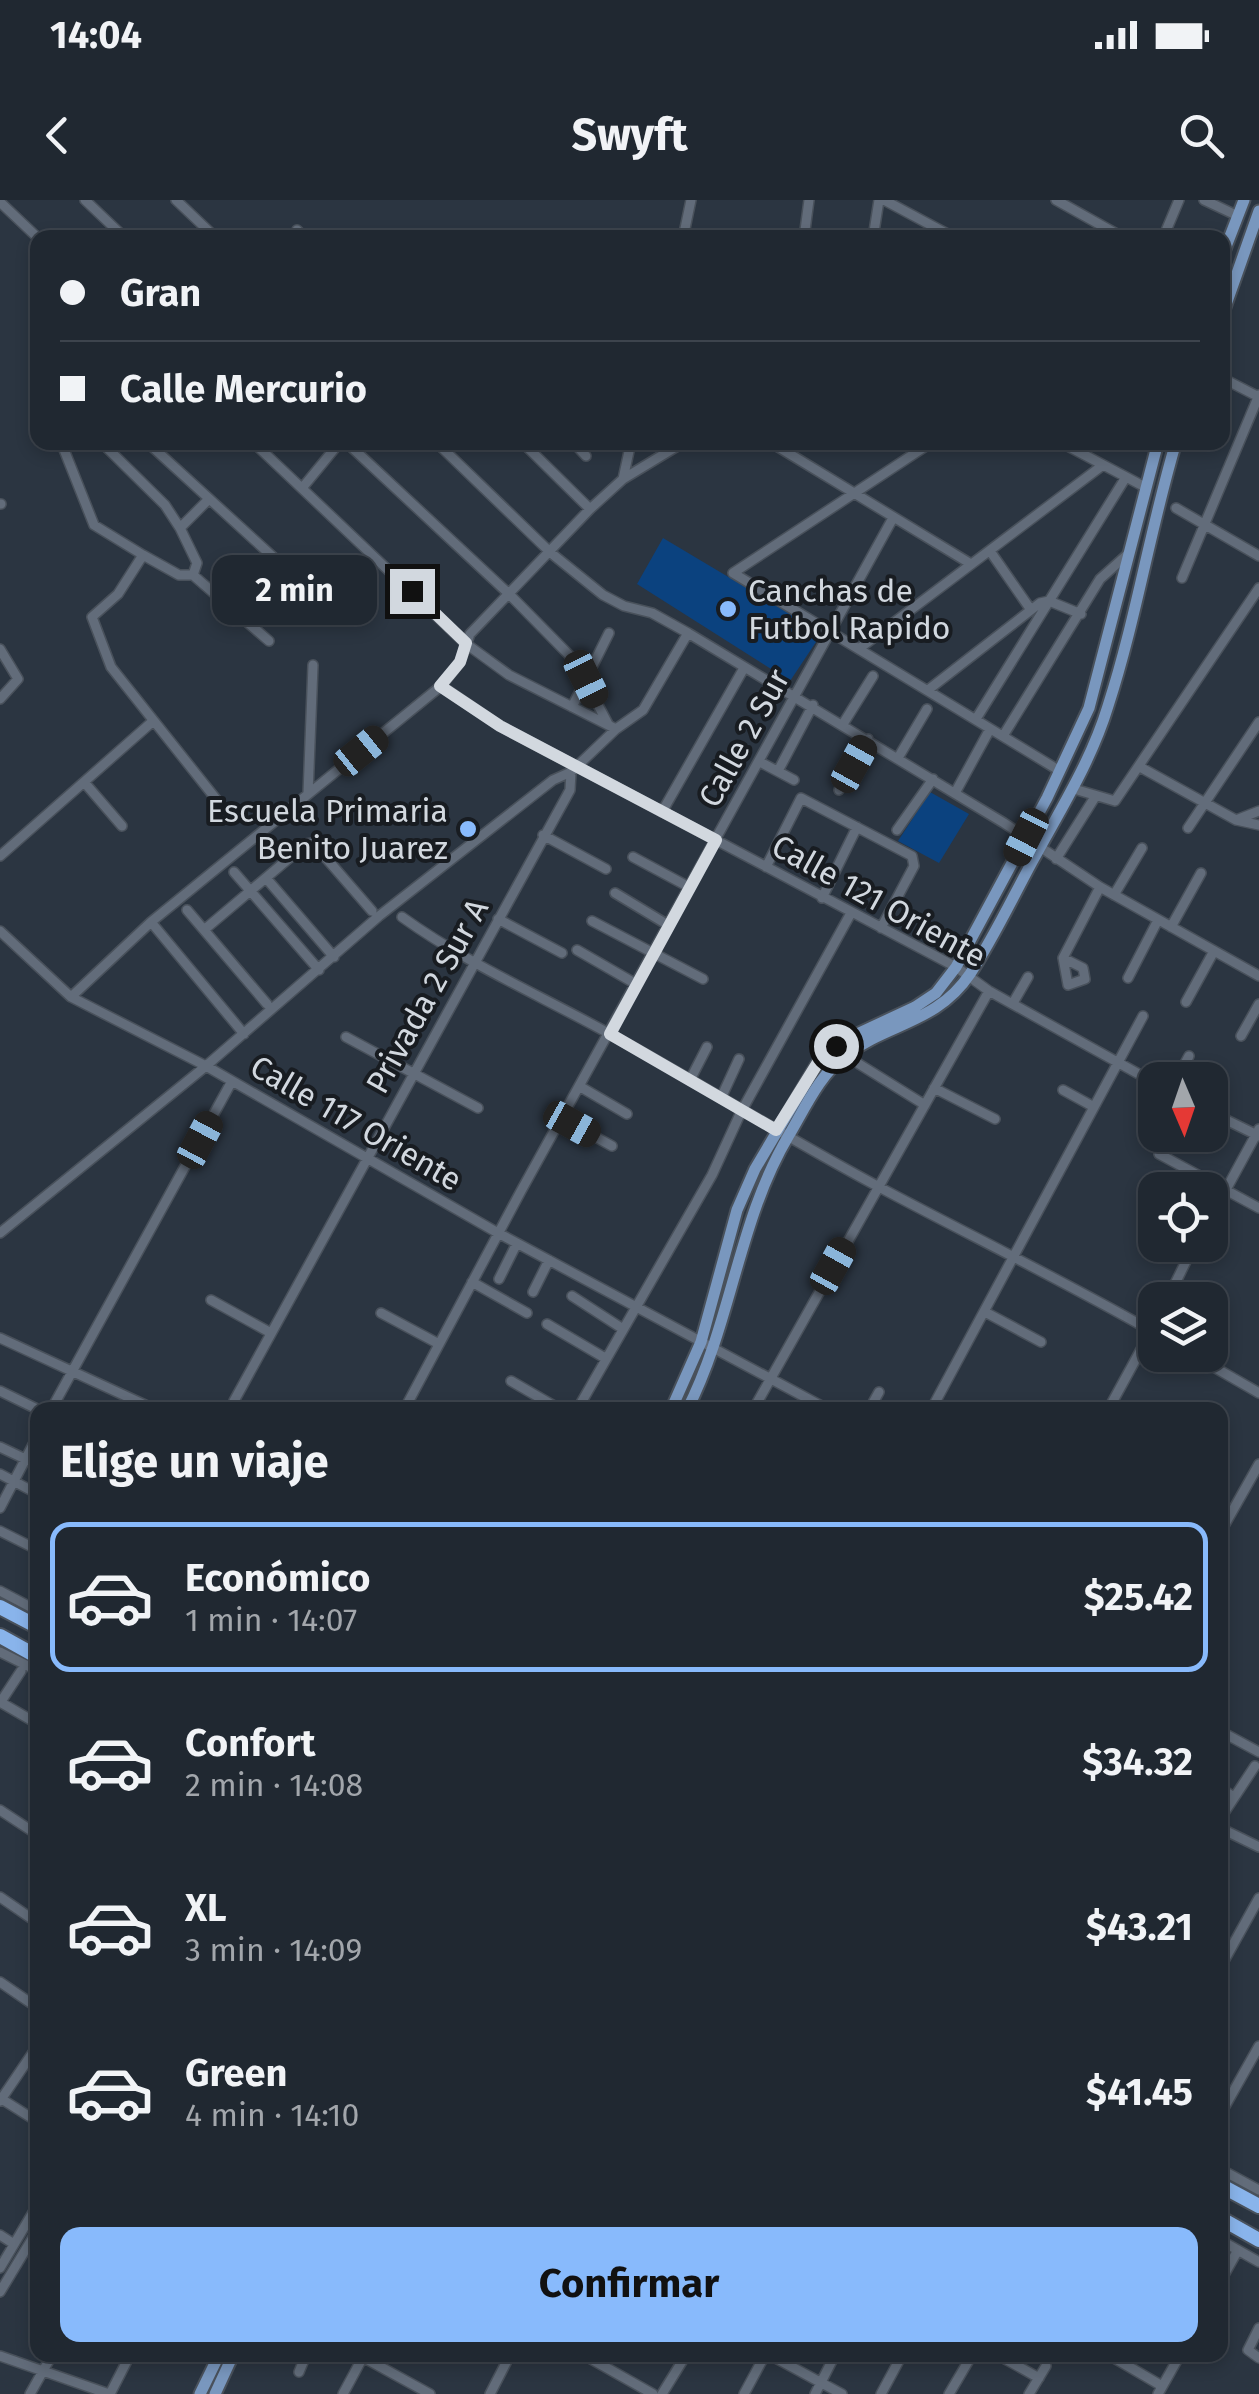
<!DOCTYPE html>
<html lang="es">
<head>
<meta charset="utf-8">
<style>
	:root { --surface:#202831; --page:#2d343d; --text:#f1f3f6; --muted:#a2a6ab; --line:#3d444d; --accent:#88bafc }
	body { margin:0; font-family:"Fira Sans",sans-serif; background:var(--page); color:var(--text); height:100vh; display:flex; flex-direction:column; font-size:38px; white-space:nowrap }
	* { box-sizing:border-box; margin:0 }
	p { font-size:32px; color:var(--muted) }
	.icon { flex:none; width:55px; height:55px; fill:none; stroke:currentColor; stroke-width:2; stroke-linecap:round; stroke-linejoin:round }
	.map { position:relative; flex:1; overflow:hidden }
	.sheet { position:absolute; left:30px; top:1202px; width:1198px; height:960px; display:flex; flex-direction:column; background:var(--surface); border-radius:20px; box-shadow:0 5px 15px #0003,0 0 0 2px var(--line) }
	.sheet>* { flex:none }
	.top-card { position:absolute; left:30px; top:30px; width:1200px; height:220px; border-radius:20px; box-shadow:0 5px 15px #0003,0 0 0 2px var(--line); display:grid; align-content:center; height:220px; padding:0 30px; background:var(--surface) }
	.needle { width:65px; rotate:178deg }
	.controls { position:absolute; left:1138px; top:862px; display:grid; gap:20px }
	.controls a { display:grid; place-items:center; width:90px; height:90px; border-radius:20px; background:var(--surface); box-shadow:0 5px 15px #0003,0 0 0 2px var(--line); font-size:50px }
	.end { position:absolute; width:45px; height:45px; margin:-22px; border:12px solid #d2d8df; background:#111; box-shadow:0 0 0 5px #111 }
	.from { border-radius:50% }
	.bubble { position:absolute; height:70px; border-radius:20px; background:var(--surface); box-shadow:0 5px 15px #0003,0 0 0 2px var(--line); font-size:32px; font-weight:700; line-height:70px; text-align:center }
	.car { position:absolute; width:30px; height:60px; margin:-30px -15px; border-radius:12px; box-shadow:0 0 8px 2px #0007; background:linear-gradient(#222 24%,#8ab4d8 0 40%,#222 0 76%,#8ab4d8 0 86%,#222 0) }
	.top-card b { display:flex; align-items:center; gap:35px; height:95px; font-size:38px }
	.top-card b+b { border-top:2px solid var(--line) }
	.top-card i { width:25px; height:25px; background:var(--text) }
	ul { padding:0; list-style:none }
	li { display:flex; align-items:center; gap:30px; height:150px; margin:0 20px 15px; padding:0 10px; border:5px solid transparent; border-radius:20px }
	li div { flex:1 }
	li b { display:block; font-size:38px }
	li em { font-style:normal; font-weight:700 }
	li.active { border-color:var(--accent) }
	li>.icon { width:90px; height:90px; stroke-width:1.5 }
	h2 { padding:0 30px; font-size:45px; line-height:120px }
	.action { display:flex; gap:20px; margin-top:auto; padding:20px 30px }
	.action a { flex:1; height:115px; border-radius:20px; background:var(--accent); color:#111; font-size:40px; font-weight:700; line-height:115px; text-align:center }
	.status { display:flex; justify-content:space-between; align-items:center; height:70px; padding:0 50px; background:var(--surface); direction:ltr }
	.status svg { height:28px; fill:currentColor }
	header { display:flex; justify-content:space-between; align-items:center; height:130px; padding:0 30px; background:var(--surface); font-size:45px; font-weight:700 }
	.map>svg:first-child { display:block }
	.green { fill:#0b427f }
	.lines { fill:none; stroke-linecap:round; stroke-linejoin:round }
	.minor-casing { stroke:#49515b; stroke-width:12 }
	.major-casing { stroke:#49515b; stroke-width:15 }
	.highway-casing { stroke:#49515b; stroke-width:18 }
	.minor { stroke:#626c7a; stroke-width:9 }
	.major { stroke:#7997be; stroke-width:11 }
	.highway { stroke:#89b4eb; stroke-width:14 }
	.route { stroke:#d2d8df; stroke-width:12 }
	.poi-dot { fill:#88bafc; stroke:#181c21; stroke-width:4 }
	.labels { text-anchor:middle; stroke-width:8; stroke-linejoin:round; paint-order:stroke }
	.poi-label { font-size:32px; fill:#d2d8df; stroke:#181c21; text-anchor:start }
	.street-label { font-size:32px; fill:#d2d8df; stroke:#181c21 }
</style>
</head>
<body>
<div class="status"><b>14:04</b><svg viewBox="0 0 49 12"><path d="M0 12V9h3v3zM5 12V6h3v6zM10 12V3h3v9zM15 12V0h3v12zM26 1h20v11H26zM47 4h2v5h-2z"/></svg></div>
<header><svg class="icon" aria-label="back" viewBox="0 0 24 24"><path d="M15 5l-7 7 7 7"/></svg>Swyft<svg class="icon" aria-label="search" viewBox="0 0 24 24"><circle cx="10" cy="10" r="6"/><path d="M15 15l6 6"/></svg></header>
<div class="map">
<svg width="1259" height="2194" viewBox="0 0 1259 2194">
	<rect width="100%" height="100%" fill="#2b3541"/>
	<path class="green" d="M 663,338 L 822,433 L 790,481 L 637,384 Z
		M 930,592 L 969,614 L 939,663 L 898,641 Z"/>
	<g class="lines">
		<g class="minor-casing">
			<path id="minor" d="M 85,0 L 125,38
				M 176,0 L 216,38
				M 884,0 L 955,38
				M 1056,0 L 1124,38
				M 1204,0 L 1238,16
				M 0,2 L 38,38
				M 297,30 L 305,38
				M 683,38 L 691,0
				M 804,38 L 809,0
				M 873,38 L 879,0
				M 1163,38 L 1179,0
				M 1222,178 L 1259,197
				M 61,242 L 94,325 L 143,355
				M 101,242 L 165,305 L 180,328
				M 147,242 L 294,376
				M 253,242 L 465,443 L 509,475 L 616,529
				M 346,242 L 508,393 L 575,461 L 608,524
				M 436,242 L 551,353 L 603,395 L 624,406 L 652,413 L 688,433 L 1004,623 L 1100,687 L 1259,776
				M 522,242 L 590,309
				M 573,242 L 586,256
				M 770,242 L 971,364
				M 932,242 L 733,373 L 1060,571
				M 1060,242 L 1145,287
				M 623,279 L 631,242
				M 303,287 L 340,242
				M 0,304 L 1,304
				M 1176,308 L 1259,356
				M 990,351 L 1031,410
				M 193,375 L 179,375 L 143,355 L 118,394 L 92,417 L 111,467 L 216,599
				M 193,375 L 269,441
				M 193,375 L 197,363 L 180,328 L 208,300
				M 1182,378 L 1259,195
				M 860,448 L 1103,265
				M 0,449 L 18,479 L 0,499
				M 441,486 L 500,526 L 956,767 L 989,791 L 1155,883
				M 928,490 L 1040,403 L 1049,401 L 1081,414
				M 572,507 L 609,433
				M 976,519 L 1126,277
				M 843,524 L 873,476
				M 1003,536 L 1100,379 L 1129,353
				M 898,558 L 927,509
				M 760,562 L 794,580
				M 1140,567 L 1236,620 L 1259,625
				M 778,571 L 813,505
				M 84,582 L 122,626
				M 1074,589 L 1115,601 L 1259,388
				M 839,590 L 868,539
				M 955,593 L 990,529
				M 308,594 L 313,465
				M 662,612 L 744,468
				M 1236,620 L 1259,611
				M 1188,628 L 1259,522
				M 897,630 L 933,579
				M 543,635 L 606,669
				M 0,656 L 152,522
				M 633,657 L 689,687
				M 1056,659 L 1095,597
				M 766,667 L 801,598 L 912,656 L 914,666 L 881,728
				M 234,672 L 319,770
				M 266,678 L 334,757
				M 615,693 L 668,725
				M 1114,695 L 1142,648
				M 822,698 L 857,627
				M 187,710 L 267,804
				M 402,717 C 466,763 539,795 608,833 C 699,883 787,938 879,987 C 971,1036 1064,1081 1155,1133
				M 498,719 L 562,753
				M 592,721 L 703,779
				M 151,722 L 244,834
				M 1171,727 L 1201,673
				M 204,730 L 306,644 L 313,643 L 372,711
				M 0,731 L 71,797 L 206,866 L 498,1033 L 829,1210
				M 577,750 L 636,784
				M 1063,758 L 1083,768 L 1085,779 L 1068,785 L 1063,758 L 1100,687
				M 1128,778 L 1158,720
				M 71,797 L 151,722 L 441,486 L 460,462 L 470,434 L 590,309 L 623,279 L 684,242
				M 1186,802 L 1214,751
				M 1013,803 L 1028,777
				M 1241,836 L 1259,804
				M 346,837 L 478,908
				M 859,864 L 925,905
				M 690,880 L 707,847
				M 1176,880 L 1189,856
				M 579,886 L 627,914
				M 934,888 L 995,919
				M 1063,890 L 1094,907
				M 721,898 L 739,859
				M 1210,912 L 1259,936
				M 561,918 L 612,946
				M 1159,954 L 1259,1008
				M 1210,1019 L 1259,929
				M 0,1033 L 206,866 L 379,716 L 553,580 L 571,572 L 616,529 L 643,510 L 688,433
				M 499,1079 L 517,1043
				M 472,1082 L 527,1113
				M 533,1092 L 549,1060
				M 572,1096 L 623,1129
				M 211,1100 L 271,1133
				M 1167,1100 L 1194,1045
				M 985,1112 L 1041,1142
				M 381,1113 L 439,1144
				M 547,1124 L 605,1158
				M 0,1138 L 156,1210
				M 1193,1155 L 1259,1193
				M 511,1181 L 561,1210
				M 0,1191 L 39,1210
				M 234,1201 L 570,590 L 571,572
				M 51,1210 L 232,881
				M 404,1210 L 521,991 L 893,318
				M 577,1210 L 712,975 L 741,912 L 851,713
				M 753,1210 L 989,791
				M 869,1210 L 879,1192
				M 931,1210 L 1143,816
				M 1108,1210 L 1155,1124
				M 0,1247 L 38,1265
				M 0,1274 L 38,1294
				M 0,1308 L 38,1235
				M 0,1331 L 38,1350
				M 1220,1333 L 1259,1264
				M 0,1391 L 38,1411
				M 0,1452 L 38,1471
				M 0,1502 L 38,1524
				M 0,1503 L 21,1471
				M 1220,1531 L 1259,1552
				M 1220,1588 L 1234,1597
				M 0,1610 L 38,1635
				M 1220,1619 L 1255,1566
				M 1220,1628 L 1259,1647
				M 0,1697 L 38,1723
				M 1220,1768 L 1259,1698
				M 0,1782 L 38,1808
				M 0,1898 L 38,1922
				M 0,1901 L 38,1845
				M 1220,1915 L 1259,1846
				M 1220,1969 L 1259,1990
				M 0,2035 L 14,2044
				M 1220,2040 L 1259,2062
				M 0,2068 L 38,2004
				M 1220,2082 L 1238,2050
				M 0,2092 L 38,2029
				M 1259,2128 L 1248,2150 L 1259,2158
				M 359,2155 L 430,2194
				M 584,2155 L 653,2194
				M 770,2155 L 842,2194
				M 998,2155 L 1039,2178
				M 1109,2155 L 1162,2186
				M 0,2156 L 109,2194
				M 299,2172 L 306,2155
				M 30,2194 L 52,2155
				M 110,2194 L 130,2155
				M 343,2194 L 364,2155
				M 490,2194 L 510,2155
				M 662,2194 L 686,2155
				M 744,2194 L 765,2155
				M 815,2194 L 835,2155
				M 881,2194 L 902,2155
				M 949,2194 L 972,2155
				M 1029,2194 L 1046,2166
				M 1158,2194 L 1180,2155"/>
		</g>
		<g class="major-casing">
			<path id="major" d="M 1222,57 L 1244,0
				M 1222,116 L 1259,11
				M 671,1210 L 701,1142 L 737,1010 L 755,969 L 817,864 L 855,835 L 915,807 L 936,793 L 956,767 L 1047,598 L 1089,508 L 1158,242
				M 687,1210 C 732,1122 738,1020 789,935 C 805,908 820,874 846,855 C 888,823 937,823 970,774 C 993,739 1012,699 1032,662 C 1060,610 1091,562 1108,506 C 1136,420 1150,329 1176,242
				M 200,2194 L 219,2155
				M 215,2194 L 233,2155"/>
		</g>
		<g class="highway-casing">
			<path id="highway" d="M 0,1407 L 38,1427
				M 0,1436 L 38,1457
				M 1220,1985 L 1259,2006
				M 1220,2018 L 1259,2040"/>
		</g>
		<use href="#minor" class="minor"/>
		<use href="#major" class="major"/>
		<use href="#highway" class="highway"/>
	</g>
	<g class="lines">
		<path class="route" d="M 412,391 L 466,443 L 460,462 L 440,486 L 500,526 L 716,640 L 610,834 L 776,930 L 817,864 L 836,846"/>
	</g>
	<g class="poi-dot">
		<circle cx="728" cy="409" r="10"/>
		<circle cx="468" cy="629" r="10"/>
	</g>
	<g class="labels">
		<g class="poi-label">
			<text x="748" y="402">Canchas de<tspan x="748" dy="37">Futbol Rapido</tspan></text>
			<text x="448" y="622" text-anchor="end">Escuela Primaria<tspan x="448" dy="37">Benito Juarez</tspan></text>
		</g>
		<g class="street-label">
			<text transform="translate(744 538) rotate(-61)" y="11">Calle 2 Sur</text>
			<text transform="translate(879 701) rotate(29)" y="11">Calle 121 Oriente</text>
			<text transform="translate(427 796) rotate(-61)" y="11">Privada 2 Sur A</text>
			<text transform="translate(356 923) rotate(30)" y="11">Calle 117 Oriente</text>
		</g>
	</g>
</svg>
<div class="controls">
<a><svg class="needle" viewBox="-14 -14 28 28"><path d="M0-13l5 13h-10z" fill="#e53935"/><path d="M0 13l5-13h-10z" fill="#a2a6ab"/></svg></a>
<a><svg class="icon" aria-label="locate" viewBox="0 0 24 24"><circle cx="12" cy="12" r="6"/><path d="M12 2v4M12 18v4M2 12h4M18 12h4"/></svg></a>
<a><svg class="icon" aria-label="layers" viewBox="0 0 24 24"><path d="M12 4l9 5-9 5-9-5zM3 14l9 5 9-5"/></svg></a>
</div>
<i class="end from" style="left:836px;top:846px"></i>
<i class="end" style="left:412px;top:391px"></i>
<div class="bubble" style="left:212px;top:355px;width:165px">2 min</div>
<i class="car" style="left:586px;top:479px;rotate:154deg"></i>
<i class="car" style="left:361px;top:551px;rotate:51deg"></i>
<i class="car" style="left:854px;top:564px;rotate:29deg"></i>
<i class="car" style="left:1026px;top:637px;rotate:207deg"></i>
<i class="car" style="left:572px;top:924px;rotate:119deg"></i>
<i class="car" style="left:200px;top:940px;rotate:28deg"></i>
<i class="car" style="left:833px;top:1066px;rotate:29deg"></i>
<div class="top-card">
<b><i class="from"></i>Gran</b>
<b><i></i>Calle Mercurio</b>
</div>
<section class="sheet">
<h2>Elige un viaje</h2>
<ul>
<li class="active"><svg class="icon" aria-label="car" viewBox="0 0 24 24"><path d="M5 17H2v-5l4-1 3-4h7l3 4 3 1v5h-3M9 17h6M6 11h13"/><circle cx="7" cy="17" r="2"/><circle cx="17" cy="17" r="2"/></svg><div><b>Económico</b><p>1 min · 14:07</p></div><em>$25.42</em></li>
<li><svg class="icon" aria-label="car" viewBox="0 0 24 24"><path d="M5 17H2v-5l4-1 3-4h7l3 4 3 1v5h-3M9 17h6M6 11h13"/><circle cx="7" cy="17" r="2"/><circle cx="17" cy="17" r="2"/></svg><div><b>Confort</b><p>2 min · 14:08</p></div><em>$34.32</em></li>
<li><svg class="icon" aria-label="car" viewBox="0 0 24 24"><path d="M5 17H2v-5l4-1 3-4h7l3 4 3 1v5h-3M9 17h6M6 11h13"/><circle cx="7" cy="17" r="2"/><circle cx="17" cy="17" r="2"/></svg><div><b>XL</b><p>3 min · 14:09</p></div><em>$43.21</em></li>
<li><svg class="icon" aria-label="car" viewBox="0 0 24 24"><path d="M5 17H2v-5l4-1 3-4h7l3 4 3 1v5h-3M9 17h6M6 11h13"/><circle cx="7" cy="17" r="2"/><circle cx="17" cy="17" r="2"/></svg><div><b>Green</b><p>4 min · 14:10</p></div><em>$41.45</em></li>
</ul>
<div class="action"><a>Confirmar</a></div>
</section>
</div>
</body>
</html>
